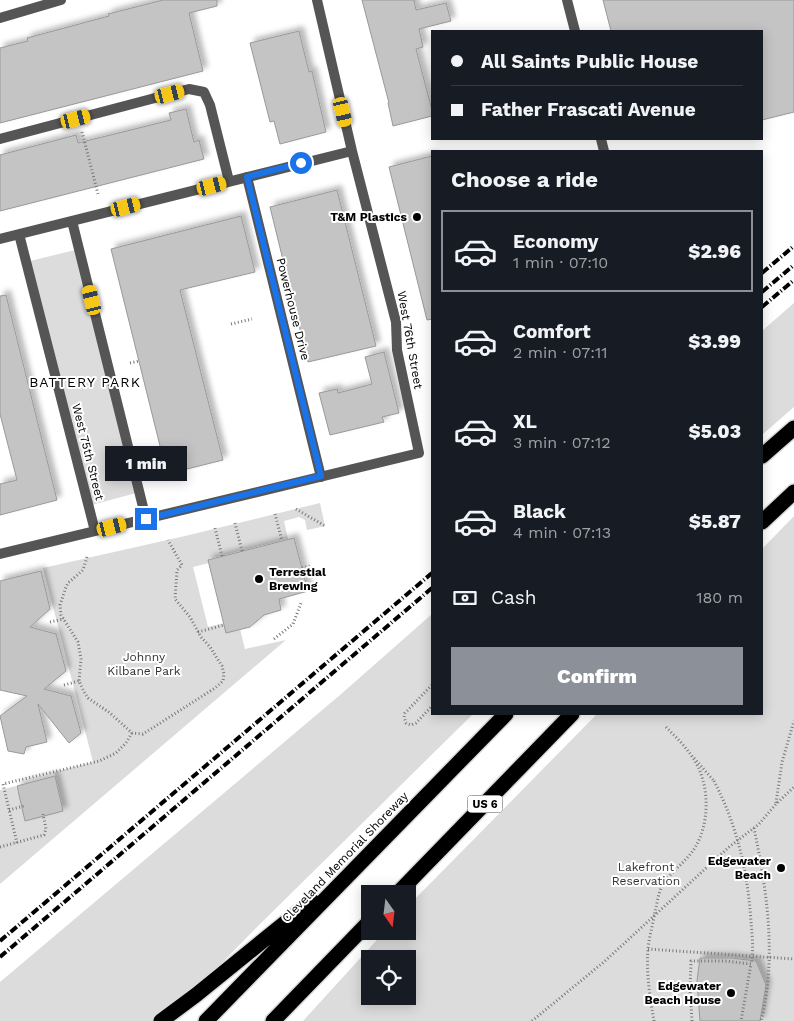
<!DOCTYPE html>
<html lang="en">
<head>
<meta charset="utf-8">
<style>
	:root { --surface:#171b24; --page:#242831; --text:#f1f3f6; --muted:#9ea1a6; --line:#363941; --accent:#8c9099 }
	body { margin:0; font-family:"Work Sans",sans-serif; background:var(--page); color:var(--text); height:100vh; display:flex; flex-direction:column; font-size:19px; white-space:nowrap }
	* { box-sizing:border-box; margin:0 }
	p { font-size:16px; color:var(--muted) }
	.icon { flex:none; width:28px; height:28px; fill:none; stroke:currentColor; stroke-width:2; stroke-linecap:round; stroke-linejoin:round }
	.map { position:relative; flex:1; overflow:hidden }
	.panel { position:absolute; left:431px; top:150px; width:332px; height:565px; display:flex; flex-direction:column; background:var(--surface); border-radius:0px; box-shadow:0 2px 12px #0003 }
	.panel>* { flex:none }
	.hud { position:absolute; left:431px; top:30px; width:332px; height:110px; border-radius:0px; box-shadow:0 2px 12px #0003; display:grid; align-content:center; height:110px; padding:0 20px; background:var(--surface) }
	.needle { width:32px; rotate:166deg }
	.controls { position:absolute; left:361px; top:885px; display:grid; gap:10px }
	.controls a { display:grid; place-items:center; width:55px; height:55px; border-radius:0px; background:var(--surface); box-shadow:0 2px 12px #0003; font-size:25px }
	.end { position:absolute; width:22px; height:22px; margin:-11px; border:6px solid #1a73e8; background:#fff; box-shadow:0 0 0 2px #fff }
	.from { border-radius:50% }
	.bubble { position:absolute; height:35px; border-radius:0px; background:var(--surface); box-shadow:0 2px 12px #0003; font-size:16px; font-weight:800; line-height:35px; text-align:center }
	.car { position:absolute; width:15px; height:30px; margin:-15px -8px; border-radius:6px; box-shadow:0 0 4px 1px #0007; background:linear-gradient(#f5c518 24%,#345 0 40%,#f5c518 0 76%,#345 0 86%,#f5c518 0) }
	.hud b { display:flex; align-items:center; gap:18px; height:48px; font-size:19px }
	.hud b+b { border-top:1px solid var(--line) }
	.hud i { width:12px; height:12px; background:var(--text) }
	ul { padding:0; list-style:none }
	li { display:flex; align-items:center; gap:15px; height:82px; margin:0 10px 8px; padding:0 10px; border:2px solid transparent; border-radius:0px }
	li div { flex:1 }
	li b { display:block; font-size:19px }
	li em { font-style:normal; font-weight:800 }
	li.selected { border-color:var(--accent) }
	li>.icon { width:45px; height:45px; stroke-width:1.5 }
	h2 { padding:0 20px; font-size:22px; line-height:60px }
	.pay { display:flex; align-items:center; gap:12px; height:55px; padding:0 20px; font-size:19px }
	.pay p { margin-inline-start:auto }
	.cta { display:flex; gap:10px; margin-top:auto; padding:10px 20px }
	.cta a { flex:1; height:58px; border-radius:0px; background:var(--accent); color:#fff; font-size:20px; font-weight:800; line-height:58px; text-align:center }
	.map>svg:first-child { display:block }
	.green { fill:#dcdcdc; fill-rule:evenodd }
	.building { fill:#c4c4c4; stroke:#999; filter:url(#shadow) }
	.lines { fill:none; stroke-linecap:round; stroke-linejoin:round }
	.motorway-casing { stroke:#dbdbdb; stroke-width:18 }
	.path { stroke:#777; stroke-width:3; stroke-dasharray:1 2.5; stroke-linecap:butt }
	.service { stroke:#555; stroke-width:10 }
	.minor { stroke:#555; stroke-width:10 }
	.motorway { stroke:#000; stroke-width:15 }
	.rail { stroke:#000; stroke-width:4; stroke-dasharray:8 2.5 1 2.5; stroke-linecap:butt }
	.path-bridge { stroke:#777; stroke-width:3; stroke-dasharray:1 2.5; stroke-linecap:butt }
	.route { stroke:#1a73e8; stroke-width:6 }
	.poi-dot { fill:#000; stroke:#fff; stroke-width:2 }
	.labels { text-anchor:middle; stroke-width:4; stroke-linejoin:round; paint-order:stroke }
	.shield { fill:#fff; stroke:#4c4c4c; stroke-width:1 }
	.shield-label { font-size:11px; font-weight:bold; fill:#000 }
	.poi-label { font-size:12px; font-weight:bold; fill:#000; stroke:#fff; text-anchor:end }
	.street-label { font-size:12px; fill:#000; stroke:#fff }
	.park-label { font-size:12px; fill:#333; stroke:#fff }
	.neighbourhood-label { font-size:14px; letter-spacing:1px; fill:#000; stroke:#fff }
</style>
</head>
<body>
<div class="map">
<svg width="794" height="1021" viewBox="0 0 794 1021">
	<defs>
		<filter id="shadow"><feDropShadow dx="4.5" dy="-4.5" stdDeviation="2.5" flood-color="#0004"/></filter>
	</defs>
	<rect width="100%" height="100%" fill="#fff"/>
	<path class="green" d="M 79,249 L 140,492 L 88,506 L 26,262 Z
		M 794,303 L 794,407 L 763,434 L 763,330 Z
		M 320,503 L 325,526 L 307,530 L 305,520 L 299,517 L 284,521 L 288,539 L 209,559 L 209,563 L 193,567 L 208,627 L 224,623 L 240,629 L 245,649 L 286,640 L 0,884 L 0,790 L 16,786 L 18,793 L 21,793 L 25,821 L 32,819 L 32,817 L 63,811 L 54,772 L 93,762 L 43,568 L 185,536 Z
		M 794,516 L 794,1021 L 303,1021 L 385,931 L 408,931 L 408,906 L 597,714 L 762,714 L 763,548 ZM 370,959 L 408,959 L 408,996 L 370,996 Z
		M 432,614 L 432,714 L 473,714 L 254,930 L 165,1021 L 0,1021 L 0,982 L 340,695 Z"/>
	<path class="building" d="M 163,0 L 217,0 L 217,6 L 189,13 L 203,71 L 0,123 L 0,48 L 28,41 L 27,38 L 109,16 L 108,14 Z
		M 362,0 L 414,0 L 416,10 L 446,3 L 451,21 L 419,29 L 423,47 L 416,49 L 432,110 L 432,116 L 393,126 L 388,103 L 389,103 Z
		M 603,0 L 794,0 L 794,112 L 762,120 L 762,31 L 611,31 Z
		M 299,31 L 309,72 L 312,71 L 326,132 L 280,144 L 274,121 L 270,122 L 250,43 Z
		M 186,109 L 194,142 L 199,140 L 204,159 L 0,211 L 0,155 L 76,135 L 78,143 L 171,120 L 169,113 Z
		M 432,156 L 432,319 L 427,320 L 389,167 Z
		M 337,190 L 376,346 L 308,362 L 270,207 Z
		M 241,216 L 255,272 L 180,290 L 223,460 L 167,474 L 111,249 Z
		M 6,295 L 57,500 L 0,515 L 0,484 L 17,480 L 0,414 L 0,296 Z
		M 384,352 L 399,413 L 382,417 L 384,422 L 330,435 L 319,393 L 337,389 L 338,393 L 372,384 L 365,357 Z
		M 294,538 L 308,591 L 279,599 L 281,610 L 264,615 L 250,627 L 226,633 L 208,560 Z
		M 41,571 L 50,609 L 30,627 L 56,634 L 66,671 L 44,689 L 71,696 L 81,733 L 69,743 L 38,704 L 47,742 L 26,747 L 24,754 L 8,751 L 0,716 L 27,696 L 0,690 L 0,581 Z
		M 55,776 L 63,811 L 25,821 L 17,786 Z
		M 700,958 L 731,958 L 756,961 L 766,985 L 760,1021 L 700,1021 L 697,981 Z"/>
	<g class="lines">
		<g class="motorway-casing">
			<path id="motorway" d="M 762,456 L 794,428
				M 762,522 L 794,492
				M 397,894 L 572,714
				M 161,1021 L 196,995 L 312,901
				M 206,1021 L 506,714
				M 273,1021 L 370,921"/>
		</g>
		<path class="path" d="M 82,132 L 98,194
			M 231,324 L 252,319
			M 130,363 L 139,361
			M 296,509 L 325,526
			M 275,514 L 282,541
			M 235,523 L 242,551
			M 215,528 L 222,556
			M 87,557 L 83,570 L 68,583 L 66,587 L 60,605 L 61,615 L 78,642 L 81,659 L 79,681 L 84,692 L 88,698 L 110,713 L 132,733 L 143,734 L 215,688 L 223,681 L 224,674 L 222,666 L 210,647 L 201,637 L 190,617 L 175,599 L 177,570 L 182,565 L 168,540
			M 302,568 L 311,566
			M 50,622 L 64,619
			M 198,632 L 224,625
			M 274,639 L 293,624 L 301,603
			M 64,685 L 79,681
			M 432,685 L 405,713 L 404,717 L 406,723 L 411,725 L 416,723 L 432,706
			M 694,758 L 714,781
			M 776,803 L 782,762 L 794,721
			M 9,810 L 24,806
			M 754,828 C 767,891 777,958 761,1021
			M 17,843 L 3,784 L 99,761 L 116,753 L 126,743 L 132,733
			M 0,847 L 44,835 L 46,829 L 43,814
			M 648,949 L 794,959
			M 532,1021 L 605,961 L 729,847 L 759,824 L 776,804 L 794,787
			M 654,1021 C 650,998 646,972 648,949 C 649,937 653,924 655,912 C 657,904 658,894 662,886 C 670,873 683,864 692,852 C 711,826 711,782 691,755 C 684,745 675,736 666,727
			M 692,1021 L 690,990 L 691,961 L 725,961 L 751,964 L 741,1021"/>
		<path class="service" d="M 0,139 L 189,89 L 204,92 L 210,105 L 229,181
			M 247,177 L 321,477"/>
		<path class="minor" d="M 567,0 L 575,31
			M 0,18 L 61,0
			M 601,139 L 604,151
			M 72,221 L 146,519
			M 19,234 L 95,531
			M 0,239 L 352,151
			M 0,554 L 419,453 L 397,350 L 396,322 L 352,151 L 317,0"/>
		<use href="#motorway" class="motorway"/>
		<path class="rail" d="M 762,273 L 794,246
			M 762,292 L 794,265
			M 762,307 L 794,280
			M 0,941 L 432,573
			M 0,957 L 432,588"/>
		<path class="path-bridge" d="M 714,781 C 737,825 748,873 751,922 C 752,935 754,951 751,964"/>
	</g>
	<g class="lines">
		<path class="route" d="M 146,519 L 321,476 L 247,177 L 301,163"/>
	</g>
	<g class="poi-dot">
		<circle cx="417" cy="217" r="5"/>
		<circle cx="259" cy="579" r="5"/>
		<circle cx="781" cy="868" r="5"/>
		<circle cx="731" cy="993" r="5"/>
	</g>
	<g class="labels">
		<rect class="shield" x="467.5" y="795.5" width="35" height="17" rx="4"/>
		<g class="shield-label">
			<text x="485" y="808">US 6</text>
		</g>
		<g class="poi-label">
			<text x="407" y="221">T&amp;M Plastics</text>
			<text x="269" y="576" text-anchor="start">Terrestial<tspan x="269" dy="14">Brewing</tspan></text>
			<text x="771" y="865">Edgewater<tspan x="771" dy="14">Beach</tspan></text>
			<text x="721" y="990">Edgewater<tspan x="721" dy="14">Beach House</tspan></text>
		</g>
		<g class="street-label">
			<text transform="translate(293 309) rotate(76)" y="4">Powerhouse Drive</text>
			<text transform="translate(410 340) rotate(80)" y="4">West 76th Street</text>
			<text transform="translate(88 452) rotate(76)" y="4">West 75th Street</text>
			<text transform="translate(345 857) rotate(-46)" y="4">Cleveland Memorial Shoreway</text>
		</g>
		<g class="park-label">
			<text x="144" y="661">Johnny<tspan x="144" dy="14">Kilbane Park</tspan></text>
			<text x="646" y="871">Lakefront<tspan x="646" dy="14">Reservation</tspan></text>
		</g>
		<g class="neighbourhood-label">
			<text x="85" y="387">BATTERY PARK</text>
		</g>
	</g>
</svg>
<div class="controls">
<a><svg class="needle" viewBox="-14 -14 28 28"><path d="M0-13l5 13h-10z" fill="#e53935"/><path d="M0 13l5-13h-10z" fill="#9ea1a6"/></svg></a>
<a><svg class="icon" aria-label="locate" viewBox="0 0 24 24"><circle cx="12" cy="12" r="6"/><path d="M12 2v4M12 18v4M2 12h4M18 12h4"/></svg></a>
</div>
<i class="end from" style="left:301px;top:163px"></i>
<i class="end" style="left:146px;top:519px"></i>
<div class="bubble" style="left:105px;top:446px;width:82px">1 min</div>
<i class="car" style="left:170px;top:94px;rotate:76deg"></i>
<i class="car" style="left:343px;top:112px;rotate:167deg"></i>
<i class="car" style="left:76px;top:119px;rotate:76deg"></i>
<i class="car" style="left:212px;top:186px;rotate:76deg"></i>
<i class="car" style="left:126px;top:207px;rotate:76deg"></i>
<i class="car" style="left:92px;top:300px;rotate:346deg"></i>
<i class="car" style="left:112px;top:527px;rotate:76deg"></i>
<div class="hud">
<b><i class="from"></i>All Saints Public House</b>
<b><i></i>Father Frascati Avenue</b>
</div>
<section class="panel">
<h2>Choose a ride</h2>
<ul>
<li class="selected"><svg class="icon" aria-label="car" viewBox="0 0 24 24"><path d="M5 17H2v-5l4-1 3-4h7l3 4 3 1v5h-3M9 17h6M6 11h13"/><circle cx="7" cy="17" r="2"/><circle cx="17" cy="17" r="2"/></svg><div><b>Economy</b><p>1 min · 07:10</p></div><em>$2.96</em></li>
<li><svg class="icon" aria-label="car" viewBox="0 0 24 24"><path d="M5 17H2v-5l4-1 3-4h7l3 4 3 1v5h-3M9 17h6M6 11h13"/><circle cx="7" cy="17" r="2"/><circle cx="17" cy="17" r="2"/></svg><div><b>Comfort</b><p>2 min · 07:11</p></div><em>$3.99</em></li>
<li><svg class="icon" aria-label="car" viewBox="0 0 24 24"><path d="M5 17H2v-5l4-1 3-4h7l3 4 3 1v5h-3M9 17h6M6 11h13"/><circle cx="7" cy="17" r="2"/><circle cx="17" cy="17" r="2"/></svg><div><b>XL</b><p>3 min · 07:12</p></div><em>$5.03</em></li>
<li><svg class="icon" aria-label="car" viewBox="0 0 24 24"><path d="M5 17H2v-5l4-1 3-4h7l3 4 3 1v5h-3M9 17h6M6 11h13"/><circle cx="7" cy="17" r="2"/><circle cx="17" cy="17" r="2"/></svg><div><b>Black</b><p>4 min · 07:13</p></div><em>$5.87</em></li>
</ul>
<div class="pay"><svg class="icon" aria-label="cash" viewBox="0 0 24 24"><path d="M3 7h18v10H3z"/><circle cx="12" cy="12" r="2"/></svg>Cash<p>180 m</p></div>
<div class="cta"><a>Confirm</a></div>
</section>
</div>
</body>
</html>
